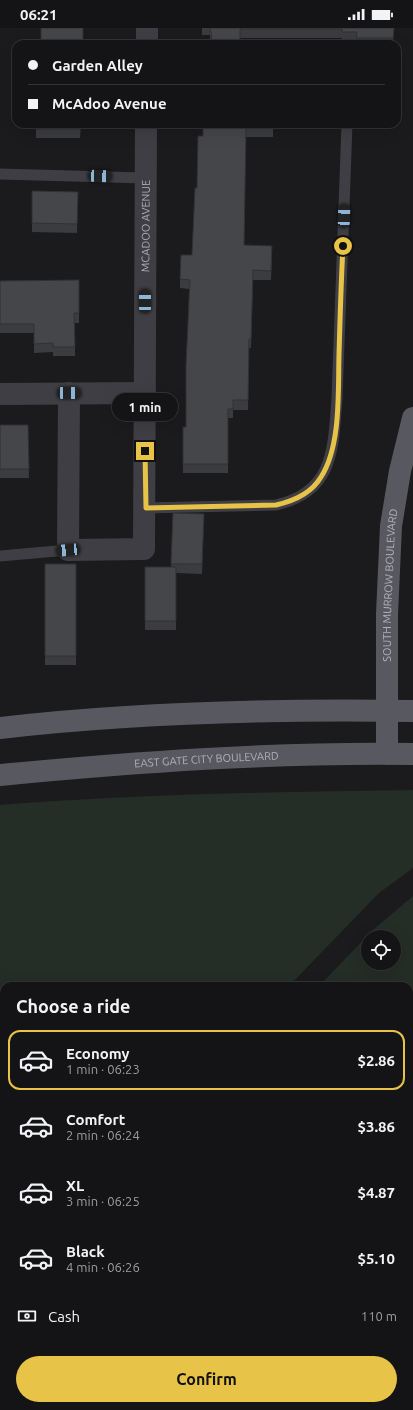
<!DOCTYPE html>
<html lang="en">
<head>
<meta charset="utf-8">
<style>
	:root { --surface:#141416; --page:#1d1d1f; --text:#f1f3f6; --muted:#9d9ea1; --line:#333335; --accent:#e7c348 }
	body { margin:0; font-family:Ubuntu,sans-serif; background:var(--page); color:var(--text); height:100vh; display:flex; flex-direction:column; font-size:15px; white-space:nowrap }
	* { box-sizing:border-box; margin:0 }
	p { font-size:13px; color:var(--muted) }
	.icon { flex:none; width:22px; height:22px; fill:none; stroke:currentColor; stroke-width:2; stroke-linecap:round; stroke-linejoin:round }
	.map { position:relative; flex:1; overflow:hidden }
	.details { position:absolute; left:0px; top:954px; width:413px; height:428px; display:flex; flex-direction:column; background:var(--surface); border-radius:12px 12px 0 0; box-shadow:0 4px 16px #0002,0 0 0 1px var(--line) }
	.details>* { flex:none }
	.top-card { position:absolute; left:12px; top:12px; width:389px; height:88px; border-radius:12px; box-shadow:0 4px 16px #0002,0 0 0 1px var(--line); display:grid; align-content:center; height:88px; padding:0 16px; background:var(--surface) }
	.controls { position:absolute; left:361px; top:902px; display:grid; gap:8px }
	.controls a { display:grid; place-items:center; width:40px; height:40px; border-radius:50%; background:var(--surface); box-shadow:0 4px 16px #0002,0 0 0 1px var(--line); font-size:20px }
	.end { position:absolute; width:18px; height:18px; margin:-9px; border:5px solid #e7c348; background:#111; box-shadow:0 0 0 2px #111 }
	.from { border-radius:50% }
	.bubble { position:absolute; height:28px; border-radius:14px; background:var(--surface); box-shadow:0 4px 16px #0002,0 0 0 1px var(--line); font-size:13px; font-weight:700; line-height:28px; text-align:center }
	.car { position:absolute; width:12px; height:24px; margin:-12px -6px; border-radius:5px; box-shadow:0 0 3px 1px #0007; background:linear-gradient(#222 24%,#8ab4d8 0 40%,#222 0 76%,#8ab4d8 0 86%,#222 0) }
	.top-card b { display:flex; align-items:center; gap:14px; height:38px; font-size:15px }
	.top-card b+b { border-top:1px solid var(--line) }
	.top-card i { width:10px; height:10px; background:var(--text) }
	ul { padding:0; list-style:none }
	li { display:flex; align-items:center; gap:12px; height:60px; margin:0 8px 6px; padding:0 8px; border:2px solid transparent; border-radius:12px }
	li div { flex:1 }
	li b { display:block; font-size:15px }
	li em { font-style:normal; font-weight:700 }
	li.on { border-color:var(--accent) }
	li>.icon { width:36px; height:36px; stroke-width:1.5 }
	h2 { padding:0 16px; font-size:18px; line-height:48px }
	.pay { display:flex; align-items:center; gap:10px; height:44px; padding:0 16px; font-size:15px }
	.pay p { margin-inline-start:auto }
	.primary-button { display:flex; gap:8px; margin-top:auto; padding:8px 16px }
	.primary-button a { flex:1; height:46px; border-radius:24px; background:var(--accent); color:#111; font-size:16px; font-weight:700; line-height:46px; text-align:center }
	.status { display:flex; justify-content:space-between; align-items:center; height:28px; padding:0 20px; background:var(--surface); direction:ltr }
	.status svg { height:11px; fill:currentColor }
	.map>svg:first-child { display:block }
	.green { fill:#252d27; fill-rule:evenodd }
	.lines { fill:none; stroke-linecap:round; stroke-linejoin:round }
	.lane { stroke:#3e3e44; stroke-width:11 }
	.street { stroke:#3e3e44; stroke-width:22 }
	.primary { stroke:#585960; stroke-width:22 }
	.wall { fill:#3b3c40 }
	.building { fill:#45464a; stroke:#303134 }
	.route { stroke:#e7c348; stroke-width:5 }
	.labels { text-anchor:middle; stroke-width:3; stroke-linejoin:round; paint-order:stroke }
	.street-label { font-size:11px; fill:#aeb1bb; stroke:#161618 }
</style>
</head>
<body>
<div class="status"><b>06:21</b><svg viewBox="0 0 49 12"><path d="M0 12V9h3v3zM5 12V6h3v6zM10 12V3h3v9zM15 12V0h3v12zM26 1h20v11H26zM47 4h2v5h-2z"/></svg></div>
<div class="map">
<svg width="413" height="1382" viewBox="0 0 413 1382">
	<rect width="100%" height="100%" fill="#1b1b1d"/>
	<path class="green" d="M 413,762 L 413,840 L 379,865 L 289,958 L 4,958 L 4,1185 L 0,1187 L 0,777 C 138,766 275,764 413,762 Z
		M 413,868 L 413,1148 L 409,1148 L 409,958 L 319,958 L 373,902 ZM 368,909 L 394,909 L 394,935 L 368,935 Z
		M 409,1334 L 413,1334 L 413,1382 L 393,1382 L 393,1378 L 409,1378 Z"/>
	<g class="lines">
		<path class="lane" d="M 0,146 L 145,150
			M 145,480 L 276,477 C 334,464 333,421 337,371 L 347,96
			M 0,528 L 68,522"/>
		<g class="street">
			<path d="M 147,16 L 147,0"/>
			<path id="s1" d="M 69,365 L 68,522 L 144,521 L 146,96"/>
			<path d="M 0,366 L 145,365"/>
			<path d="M 0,1270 L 4,1272"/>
			<path d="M 409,1306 L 413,1305"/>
		</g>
		<g class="primary">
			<path d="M 0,700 C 137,684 276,681 413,683"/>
			<path id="s2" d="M 387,726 L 387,586 L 391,498 L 400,443 L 413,390"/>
			<path id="s3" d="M 0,747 C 137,734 275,724 413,726"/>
		</g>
	</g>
	<path class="wall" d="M 202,0 L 394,0 L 393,16 L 356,16 L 356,13 L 342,13 L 342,10 L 240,10 L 240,16 L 211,16 L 211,12 L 210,12 L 210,7 L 202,7 Z
		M 36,96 L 81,96 L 80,110 L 36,110 Z
		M 203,96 L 273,96 L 273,109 L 246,109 L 244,217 L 272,227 L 271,252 L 253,252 L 251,320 L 249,320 L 248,382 L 233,382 L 233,390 L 228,390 L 228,445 L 183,445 L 183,399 L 186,399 L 189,261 L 180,260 L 180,251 L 192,227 L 197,160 L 203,108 Z
		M 32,163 L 78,164 L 77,205 L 32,204 Z
		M 79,252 L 79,295 L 75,295 L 75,328 L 53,328 L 53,324 L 34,325 L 34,305 L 0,305 L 0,253 Z
		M 0,397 L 28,397 L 29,450 L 0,450 Z
		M 173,485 L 204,486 L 202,546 L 176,545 L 176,602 L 145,602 L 145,539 L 171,539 Z
		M 45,536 L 76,536 L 76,637 L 45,637 Z
		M 409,1158 L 413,1158 L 413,1240 L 409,1240 Z"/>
	<path class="building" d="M 41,0 L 83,0 L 83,16 L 41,16 Z
		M 210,0 L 394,0 L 393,10 L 356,10 L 357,4 L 342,4 L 342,1 L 240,1 L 240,16 L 212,16 L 211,3 L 210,3 Z
		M 36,96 L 80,96 L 80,101 L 36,101 Z
		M 203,96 L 273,96 L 273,100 L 246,99 L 244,217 L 272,218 L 271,243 L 253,242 L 251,311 L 249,311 L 248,372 L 233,372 L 233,381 L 228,381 L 228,436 L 183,436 L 183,399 L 186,399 L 186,337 L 190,252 L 180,251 L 181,227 L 192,227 L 195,160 L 197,160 L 198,108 L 203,108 Z
		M 32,163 L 78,164 L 77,196 L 32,195 Z
		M 79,252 L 79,285 L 74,285 L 75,319 L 53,319 L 53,315 L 34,316 L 34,296 L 0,296 L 0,253 Z
		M 0,397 L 28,397 L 29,441 L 0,441 Z
		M 173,485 L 204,486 L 202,536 L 171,536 Z
		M 45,536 L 76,536 L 76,628 L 45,628 Z
		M 145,539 L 176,539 L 176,593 L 145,593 Z
		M 409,1158 L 413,1158 L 413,1229 L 409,1229 Z"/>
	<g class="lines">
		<path class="route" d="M 145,423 L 146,480 L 276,477 C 294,473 311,466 321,449 C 341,418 338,364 339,327 C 340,291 341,255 343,218"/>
	</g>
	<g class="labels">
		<g class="street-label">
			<text dy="4" stroke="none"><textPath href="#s1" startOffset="556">MCADOO AVENUE</textPath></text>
			<text dy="4" stroke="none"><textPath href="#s2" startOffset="169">SOUTH MURROW BOULEVARD</textPath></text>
			<text dy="4" stroke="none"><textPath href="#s3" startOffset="207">EAST GATE CITY BOULEVARD</textPath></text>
		</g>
	</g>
</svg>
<div class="controls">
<a><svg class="icon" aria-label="locate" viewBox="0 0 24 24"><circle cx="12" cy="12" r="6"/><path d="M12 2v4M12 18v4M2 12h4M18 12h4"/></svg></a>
</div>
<i class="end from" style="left:343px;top:218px"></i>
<i class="end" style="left:145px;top:423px"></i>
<div class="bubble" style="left:112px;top:365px;width:66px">1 min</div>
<i class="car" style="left:100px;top:148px;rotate:92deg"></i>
<i class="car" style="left:344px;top:188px;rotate:2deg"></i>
<i class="car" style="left:145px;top:273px;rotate:0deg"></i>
<i class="car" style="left:69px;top:365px;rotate:90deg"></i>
<i class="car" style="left:68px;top:522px;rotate:265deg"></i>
<div class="top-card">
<b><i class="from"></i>Garden Alley</b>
<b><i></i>McAdoo Avenue</b>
</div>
<section class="details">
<h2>Choose a ride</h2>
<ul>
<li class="on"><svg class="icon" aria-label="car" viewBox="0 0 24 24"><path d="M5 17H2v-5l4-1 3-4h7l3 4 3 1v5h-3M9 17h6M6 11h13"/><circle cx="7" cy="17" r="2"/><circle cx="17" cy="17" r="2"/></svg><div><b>Economy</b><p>1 min · 06:23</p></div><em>$2.86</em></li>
<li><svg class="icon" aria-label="car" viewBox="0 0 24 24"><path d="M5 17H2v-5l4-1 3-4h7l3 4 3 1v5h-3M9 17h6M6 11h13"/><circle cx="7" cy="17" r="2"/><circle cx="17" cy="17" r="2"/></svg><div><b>Comfort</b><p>2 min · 06:24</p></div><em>$3.86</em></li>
<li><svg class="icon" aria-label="car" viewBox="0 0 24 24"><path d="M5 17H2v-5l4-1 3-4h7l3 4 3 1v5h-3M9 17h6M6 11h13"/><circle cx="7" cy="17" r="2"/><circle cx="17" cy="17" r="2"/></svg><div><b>XL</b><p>3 min · 06:25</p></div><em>$4.87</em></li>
<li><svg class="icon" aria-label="car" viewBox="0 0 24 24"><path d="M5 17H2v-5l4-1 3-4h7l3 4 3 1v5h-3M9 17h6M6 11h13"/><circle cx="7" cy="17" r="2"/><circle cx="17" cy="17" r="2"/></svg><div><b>Black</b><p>4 min · 06:26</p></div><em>$5.10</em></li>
</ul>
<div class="pay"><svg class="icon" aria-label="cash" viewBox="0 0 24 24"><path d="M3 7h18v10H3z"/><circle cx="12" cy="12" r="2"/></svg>Cash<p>110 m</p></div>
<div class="primary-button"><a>Confirm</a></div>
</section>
</div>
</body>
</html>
